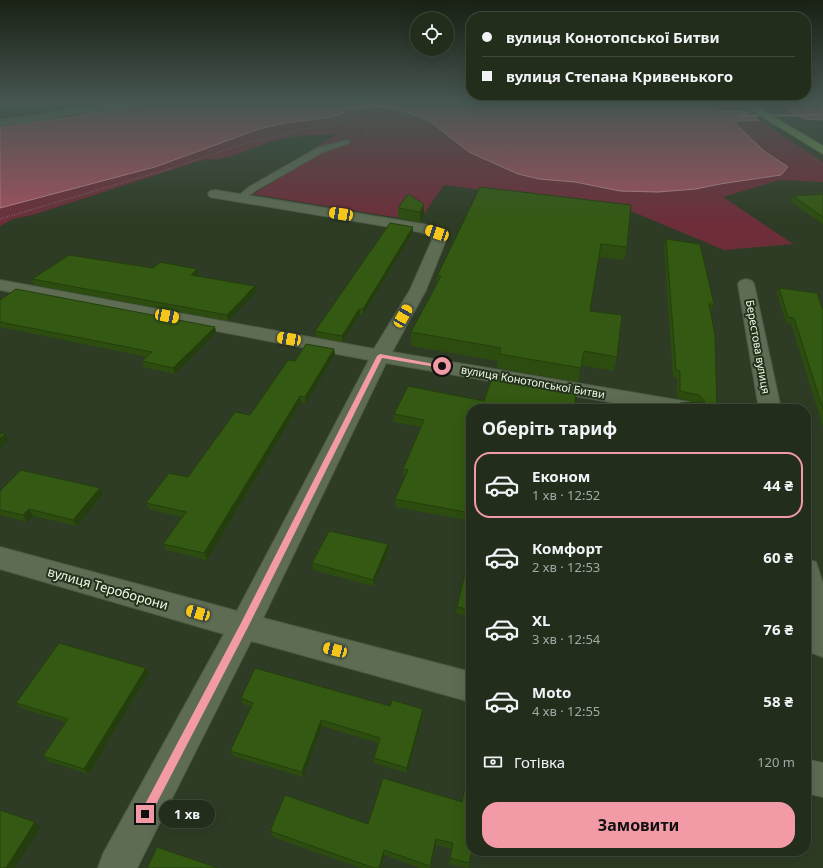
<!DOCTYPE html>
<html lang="uk">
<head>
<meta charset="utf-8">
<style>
	:root { --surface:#222d1c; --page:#2e3929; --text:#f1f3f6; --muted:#a2a8a3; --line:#3f493b; --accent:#f39aa7 }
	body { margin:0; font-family:"Noto Sans",sans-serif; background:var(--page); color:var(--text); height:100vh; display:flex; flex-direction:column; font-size:15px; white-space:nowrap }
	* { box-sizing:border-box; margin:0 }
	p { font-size:13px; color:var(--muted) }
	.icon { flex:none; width:22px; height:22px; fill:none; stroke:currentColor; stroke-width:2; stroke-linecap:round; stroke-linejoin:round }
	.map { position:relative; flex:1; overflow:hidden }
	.side { position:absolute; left:466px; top:404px; width:345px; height:452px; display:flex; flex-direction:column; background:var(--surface); border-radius:16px; box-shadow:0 4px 16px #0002,0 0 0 1px var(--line) }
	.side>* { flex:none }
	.hud { position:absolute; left:466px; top:12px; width:345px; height:88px; border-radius:16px; box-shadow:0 4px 16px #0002,0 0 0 1px var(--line); display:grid; align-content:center; height:88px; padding:0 16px; background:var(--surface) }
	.buttons { position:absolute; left:410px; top:12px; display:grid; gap:8px }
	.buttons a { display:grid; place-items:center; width:44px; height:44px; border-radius:50%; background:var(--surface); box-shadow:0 4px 16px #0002,0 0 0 1px var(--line); font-size:20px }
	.end { position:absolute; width:18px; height:18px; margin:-9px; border:5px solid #f39aa7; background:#111; box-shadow:0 0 0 2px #111 }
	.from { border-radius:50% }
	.bubble { position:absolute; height:28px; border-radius:14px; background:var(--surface); box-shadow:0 4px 16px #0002,0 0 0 1px var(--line); font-size:13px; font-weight:700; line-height:28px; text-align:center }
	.car { position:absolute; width:12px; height:24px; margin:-12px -6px; border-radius:5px; box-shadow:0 0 3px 1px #0007; background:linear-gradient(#f5c518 24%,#345 0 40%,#f5c518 0 76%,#345 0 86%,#f5c518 0) }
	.hud b { display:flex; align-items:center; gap:14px; height:38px; font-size:15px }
	.hud b+b { border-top:1px solid var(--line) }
	.hud i { width:10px; height:10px; background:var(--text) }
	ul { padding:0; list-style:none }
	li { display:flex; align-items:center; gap:12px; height:66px; margin:0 8px 6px; padding:0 8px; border:2px solid transparent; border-radius:16px }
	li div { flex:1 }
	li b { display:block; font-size:15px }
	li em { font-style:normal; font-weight:700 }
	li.active { border-color:var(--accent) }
	li>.icon { width:36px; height:36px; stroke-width:1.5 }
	h2 { padding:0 16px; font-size:18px; line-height:48px }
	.pay { display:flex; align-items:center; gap:10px; height:44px; padding:0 16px; font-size:15px }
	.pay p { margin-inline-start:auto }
	.action { display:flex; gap:8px; margin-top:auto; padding:8px 16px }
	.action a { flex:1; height:46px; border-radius:16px; background:var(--accent); color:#111; font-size:16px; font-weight:700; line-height:46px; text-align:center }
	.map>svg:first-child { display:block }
	.green { fill:#6d2e3a }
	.water { fill:#a2515f; stroke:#b98389 }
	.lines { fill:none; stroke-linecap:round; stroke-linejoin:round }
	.stream { fill:#b98389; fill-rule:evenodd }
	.lane-casing { stroke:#4e5b46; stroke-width:2 }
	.street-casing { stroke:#4e5b46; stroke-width:2 }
	.primary-casing { stroke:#4e5b46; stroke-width:2 }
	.path-far1 { stroke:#85917d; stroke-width:1; stroke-dasharray:0.5 1.5; stroke-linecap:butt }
	.path { stroke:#85917d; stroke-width:1.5; stroke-dasharray:0.5 2; stroke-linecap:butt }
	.lane { fill:#5d6c53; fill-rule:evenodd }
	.street { fill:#5d6c53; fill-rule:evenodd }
	.primary { fill:#69914c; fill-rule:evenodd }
	.wall { fill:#2c4d0f }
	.shaded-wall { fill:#243e0d }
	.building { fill:#335912; stroke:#243e0d }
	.route { fill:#f39aa7 }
	.labels { text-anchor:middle; stroke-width:4; stroke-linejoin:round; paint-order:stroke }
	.street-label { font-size:11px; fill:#eff9ea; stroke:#24321b }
	.near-street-label { font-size:13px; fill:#eff9ea; stroke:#24321b }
</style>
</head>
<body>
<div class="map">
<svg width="823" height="868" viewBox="0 0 823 868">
	<rect width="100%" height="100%" fill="#2e3c25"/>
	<path class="green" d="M 148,102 L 157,102 L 61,119 L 0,126 Z
		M 703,102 L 729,102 L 746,112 L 715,110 Z
		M 774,102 L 801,102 L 804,109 L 790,111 Z
		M 380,107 L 397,109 L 412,116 L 424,118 L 469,152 L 518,174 L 539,179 L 575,182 L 620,191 L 658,192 L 696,189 L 720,184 L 781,175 L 776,158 L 764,151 L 735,123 L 738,121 L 759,120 L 823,162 L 823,182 L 779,180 L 723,197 L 793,244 L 724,250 L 626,209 L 444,185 L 419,221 L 253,194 L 324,151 L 314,148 L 338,134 C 321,135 303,135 286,138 C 260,142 229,163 205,159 L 36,214 L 13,219 L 0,226 L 0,204 L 238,133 L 342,109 Z"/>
	<path class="water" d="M 157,102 L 342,102 L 344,106 L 373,104 L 372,102 L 703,102 L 715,110 L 746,112 L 759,120 L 738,121 L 735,123 L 764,151 L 788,167 L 781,175 L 720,184 L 696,189 L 658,192 L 620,191 L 575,182 L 539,179 L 518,174 L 469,152 L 428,120 L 397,109 L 380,107 L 345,110 L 343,113 L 332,117 L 286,123 L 262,128 L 155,167 L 0,208 L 0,126 L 61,119 Z
		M 801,102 L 823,102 L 823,120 L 804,119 L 790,111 L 804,109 Z"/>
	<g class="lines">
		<path class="stream" d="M 823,114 L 823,116 L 739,117 L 737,116 L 739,115 Z"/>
		<g class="lane-casing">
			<path id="lane" d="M 347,140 L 349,141 L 349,143 L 323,152 L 255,191 L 243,200 L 237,200 L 236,198 L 249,187 L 317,148 Z"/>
		</g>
		<g class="street-casing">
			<path id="street" d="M 121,102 L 142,102 L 137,105 L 0,126 L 0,120 Z
				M 215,190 L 423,224 L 442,230 L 446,240 L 426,290 L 392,352 L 689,402 L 696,404 L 700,409 L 650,409 L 386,363 L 263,618 L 471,672 L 471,702 L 251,641 L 137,868 L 98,868 L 103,854 L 224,634 L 0,569 L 0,547 L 237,611 L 369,360 L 0,290 L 0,280 L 374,349 L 410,290 L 432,240 L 430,236 L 420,232 L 210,197 L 208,194 L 210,191 Z
				M 746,279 L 752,281 L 754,284 L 781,409 L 759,409 L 738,284 L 740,281 Z
				M 806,559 L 816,562 L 823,584 L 823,657 L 812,653 L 806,633 Z
				M 806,759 L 823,763 L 823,797 L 806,793 Z"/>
		</g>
		<g class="primary-casing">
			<path id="primary" d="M 738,102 L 749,102 L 823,146 L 823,154 Z"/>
		</g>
		<path class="path-far1" d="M 351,102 C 355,113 367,123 367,133 L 362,136
			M 706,102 L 711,105 L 721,105
			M 169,169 L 240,145 L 337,122 L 355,112"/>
		<path class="path" d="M 0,219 L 172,168"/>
		<use href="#lane" class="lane"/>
		<use href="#street" class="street"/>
		<use href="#primary" class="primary"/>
	</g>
	<path class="wall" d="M 480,187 L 627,247 L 624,260 L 599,257 L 590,311 L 617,357 L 613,371 L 581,365 L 578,382 L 497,368 L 498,361 L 411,346 L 411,332 L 436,285 L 437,276 Z
		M 408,194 L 424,214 L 420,222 L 398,218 L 398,208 Z
		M 823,194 L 823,224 L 791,202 L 793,196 Z
		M 413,227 L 413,232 L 363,315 L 360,314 L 343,342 L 316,337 L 315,331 Z
		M 666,239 L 714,304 L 711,311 L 717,409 L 678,409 L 680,403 L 694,402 L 677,398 L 677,378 L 673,377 L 664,246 Z
		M 153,268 L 199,275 L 197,276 L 255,286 L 256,292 L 228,321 L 34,285 L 32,279 Z
		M 779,288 L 823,310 L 823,427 L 791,324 L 786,323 L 777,294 Z
		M 0,300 L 215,327 L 216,333 L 175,374 L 144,367 L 142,361 L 147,357 L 0,327 Z
		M 334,349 L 335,355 L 306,403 L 301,402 L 207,560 L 166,550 L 163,544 L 182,517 L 149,509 L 146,503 L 188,477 L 250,415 L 295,361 Z
		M 577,390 L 471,409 L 471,521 L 396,507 L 395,499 L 405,477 L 404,477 L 403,469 L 421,427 L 394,422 L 394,414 L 484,401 Z
		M 100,488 L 103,494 L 77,526 L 33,516 L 27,522 L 0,515 L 0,491 Z
		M 388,544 L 389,550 L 373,586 L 313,570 L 312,563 Z
		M 471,561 L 471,617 L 456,613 L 457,607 Z
		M 146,668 L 149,673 L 89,774 L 48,761 L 43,756 L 65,722 L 21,708 L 16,703 Z
		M 241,698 L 390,706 L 423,709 L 423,715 L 407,773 L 374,763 L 374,758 L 378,743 L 322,726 L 303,777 L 233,756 L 230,751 L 251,707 L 243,704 Z
		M 383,778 L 473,851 L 468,868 L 449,864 L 452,849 L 436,845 L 430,868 L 420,868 L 384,855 L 381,868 L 360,868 L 273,837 L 270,831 L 368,824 Z"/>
	<path class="shaded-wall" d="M 424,204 L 424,214 L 420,222 L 420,212 Z
		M 413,227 L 413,232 L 363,315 L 363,309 Z
		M 197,269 L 199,275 L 192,281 L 191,275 Z
		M 255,286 L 256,292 L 228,321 L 227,315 Z
		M 359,309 L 360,314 L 343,342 L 342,336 Z
		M 215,327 L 216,333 L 175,374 L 173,368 Z
		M 334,349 L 335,355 L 306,403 L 305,397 Z
		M 300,396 L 301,402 L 207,560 L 204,553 Z
		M 5,434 L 9,440 L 0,449 L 0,439 Z
		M 100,488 L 103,494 L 77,526 L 73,520 Z
		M 29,509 L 33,516 L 27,522 L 23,515 Z
		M 388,544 L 389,550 L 373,586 L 373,580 Z
		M 146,668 L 149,673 L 89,774 L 84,769 Z
		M 423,709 L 423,715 L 407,773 L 407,768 Z
		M 321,720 L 322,726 L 303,777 L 302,772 Z
		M 35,822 L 40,827 L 15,868 L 6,868 Z
		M 436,839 L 436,845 L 430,868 Z
		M 384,850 L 384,855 L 381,868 L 379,868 Z"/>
	<path class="building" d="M 480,187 L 631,205 L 627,247 L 601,244 L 590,311 L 622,315 L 617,357 L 584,351 L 581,368 L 499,354 L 501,348 L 411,332 L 441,276 L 437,276 Z
		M 408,194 L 424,204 L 420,212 L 398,208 Z
		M 823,194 L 823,217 L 793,196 Z
		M 390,223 L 413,227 L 363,309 L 359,309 L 342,336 L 315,331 Z
		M 666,239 L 700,244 L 714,304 L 709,304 L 715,335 L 717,409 L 680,409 L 680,403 L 705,402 L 699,395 L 680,391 L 680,371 L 676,370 Z
		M 69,255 L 153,268 L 160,262 L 197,269 L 191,275 L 255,286 L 227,315 L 32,279 Z
		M 779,288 L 817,293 L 823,310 L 823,409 L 794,318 L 788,317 Z
		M 16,289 L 215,327 L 173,368 L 142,361 L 152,352 L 0,322 L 0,300 Z
		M 306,344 L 334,349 L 305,397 L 300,396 L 204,553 L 163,544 L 186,512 L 146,503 L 169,473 L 188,477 L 235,412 L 250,415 L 288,360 L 295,361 Z
		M 493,375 L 577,390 L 574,406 L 595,409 L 471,409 L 471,513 L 395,499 L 408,470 L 403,469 L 424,420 L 394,414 L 408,386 L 484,401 Z
		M 0,433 L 5,434 L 0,439 Z
		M 21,470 L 100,488 L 73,520 L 29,509 L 23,515 L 0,510 L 0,491 Z
		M 329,531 L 388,544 L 373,580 L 312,563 Z
		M 468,561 L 471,561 L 471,610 L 457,607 Z
		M 59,643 L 146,668 L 84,769 L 43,756 L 68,719 L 16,703 Z
		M 255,668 L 390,706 L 392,700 L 423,709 L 407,768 L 374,758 L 380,738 L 321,720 L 302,772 L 230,751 L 253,703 L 241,698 Z
		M 471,757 L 471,851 L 472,851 L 469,863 L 450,858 L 453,843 L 436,839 L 430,866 L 384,850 L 379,868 L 374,868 L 270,831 L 285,795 L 368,824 L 383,778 L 462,802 Z
		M 0,810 L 35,822 L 6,868 L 0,868 Z
		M 157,847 L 218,868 L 147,868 Z"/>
	<linearGradient id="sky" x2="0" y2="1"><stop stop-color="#192114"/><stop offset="0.46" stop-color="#465651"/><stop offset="1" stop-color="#465651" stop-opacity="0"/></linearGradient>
	<rect width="823" height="223" fill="url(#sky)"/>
	<path class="route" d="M 380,354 L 445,366 L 442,368 L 382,358 L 247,629 L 149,818 L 145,820 L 142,818 L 140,814 L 142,810 L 241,623 L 377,356 Z"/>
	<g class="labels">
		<g class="street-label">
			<text transform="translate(758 347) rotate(80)" y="4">Берестова вулиця</text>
			<text transform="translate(533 382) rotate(10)" y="4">вулиця Конотопської Битви</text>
		</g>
		<g class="near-street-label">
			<text transform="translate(108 588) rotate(16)" y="5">вулиця Тероборони</text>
		</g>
	</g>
</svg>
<div class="buttons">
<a><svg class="icon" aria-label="locate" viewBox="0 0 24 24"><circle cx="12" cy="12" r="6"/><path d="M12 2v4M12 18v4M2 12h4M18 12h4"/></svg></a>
</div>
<i class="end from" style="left:442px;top:366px"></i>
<i class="end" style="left:145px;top:814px"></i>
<div class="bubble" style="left:159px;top:800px;width:56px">1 хв</div>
<i class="car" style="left:341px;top:214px;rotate:279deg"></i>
<i class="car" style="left:437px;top:233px;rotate:289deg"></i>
<i class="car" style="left:167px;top:316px;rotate:101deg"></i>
<i class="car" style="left:403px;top:316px;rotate:30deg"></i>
<i class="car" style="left:289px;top:339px;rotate:280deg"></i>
<i class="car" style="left:198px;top:613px;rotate:286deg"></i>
<i class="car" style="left:335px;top:650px;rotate:285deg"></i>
<div class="hud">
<b><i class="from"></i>вулиця Конотопської Битви</b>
<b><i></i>вулиця Степана Кривенького</b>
</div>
<section class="side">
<h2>Оберіть тариф</h2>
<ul>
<li class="active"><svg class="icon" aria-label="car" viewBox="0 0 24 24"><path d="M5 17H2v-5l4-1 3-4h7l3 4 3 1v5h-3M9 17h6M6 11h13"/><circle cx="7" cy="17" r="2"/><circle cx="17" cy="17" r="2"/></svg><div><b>Економ</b><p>1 хв · 12:52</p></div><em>44 ₴</em></li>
<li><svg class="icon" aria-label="car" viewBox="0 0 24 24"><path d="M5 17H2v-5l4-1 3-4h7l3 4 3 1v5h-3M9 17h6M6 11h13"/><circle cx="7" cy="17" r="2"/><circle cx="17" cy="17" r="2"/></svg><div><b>Комфорт</b><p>2 хв · 12:53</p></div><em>60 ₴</em></li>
<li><svg class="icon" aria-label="car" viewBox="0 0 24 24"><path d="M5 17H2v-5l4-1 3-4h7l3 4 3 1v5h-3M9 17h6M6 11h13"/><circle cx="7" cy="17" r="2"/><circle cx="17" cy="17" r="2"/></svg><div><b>XL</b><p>3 хв · 12:54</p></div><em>76 ₴</em></li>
<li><svg class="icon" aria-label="car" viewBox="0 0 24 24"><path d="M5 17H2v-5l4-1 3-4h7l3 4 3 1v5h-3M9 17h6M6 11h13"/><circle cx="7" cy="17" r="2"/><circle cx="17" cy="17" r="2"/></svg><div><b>Moto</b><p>4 хв · 12:55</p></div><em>58 ₴</em></li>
</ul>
<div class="pay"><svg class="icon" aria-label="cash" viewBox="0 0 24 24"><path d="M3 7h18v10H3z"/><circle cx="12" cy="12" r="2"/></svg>Готівка<p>120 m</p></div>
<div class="action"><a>Замовити</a></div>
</section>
</div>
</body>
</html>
